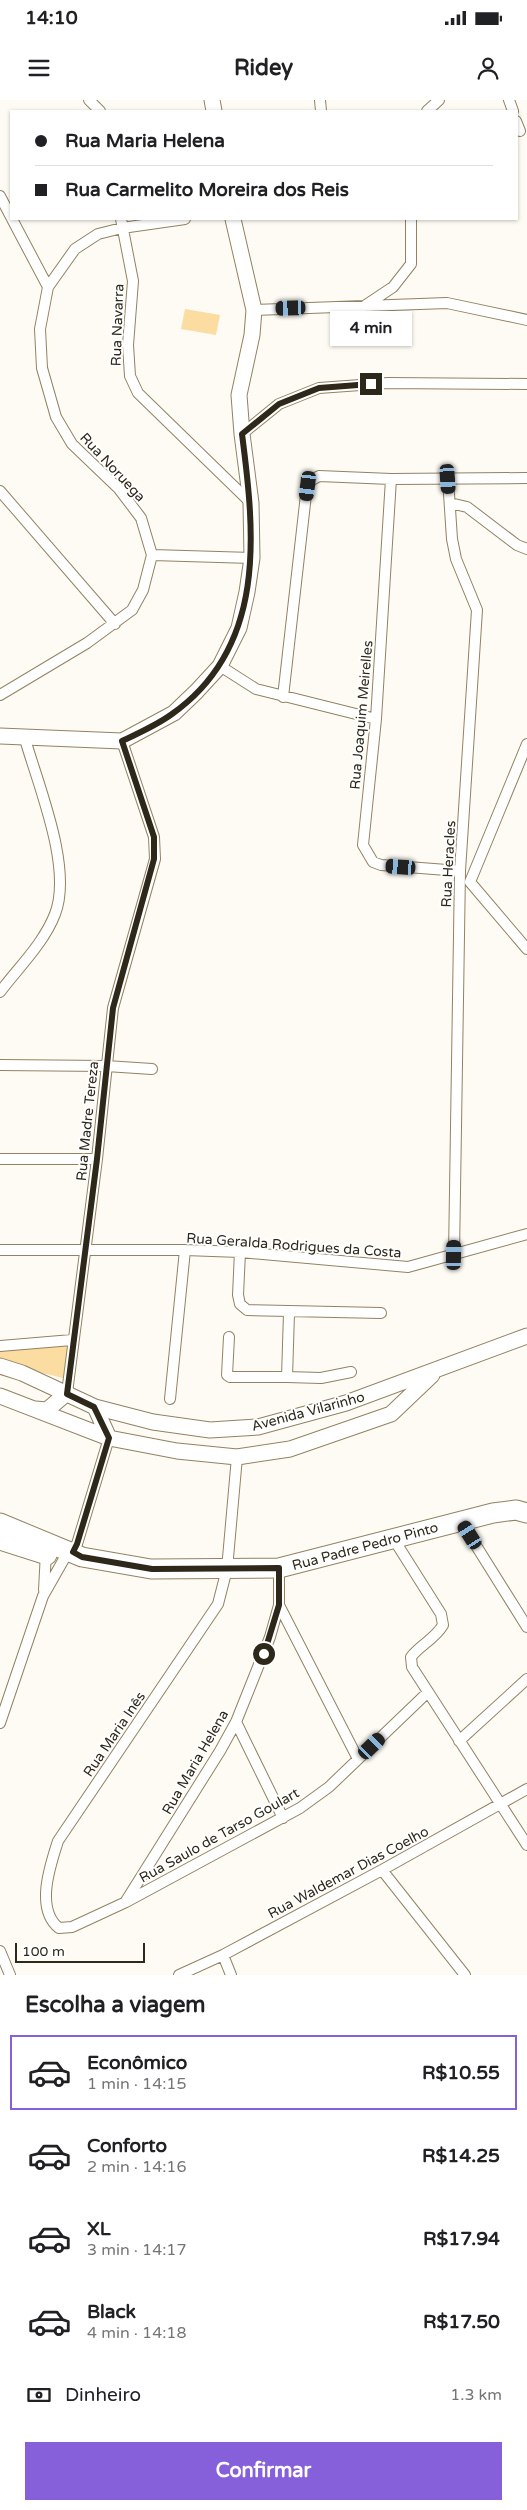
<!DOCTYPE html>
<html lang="pt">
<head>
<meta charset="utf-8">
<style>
	:root { --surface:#fff; --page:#f6f6f6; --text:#202124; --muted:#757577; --line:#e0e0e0; --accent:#8660da }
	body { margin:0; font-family:"Varela Round",sans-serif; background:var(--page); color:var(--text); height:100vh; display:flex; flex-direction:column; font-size:19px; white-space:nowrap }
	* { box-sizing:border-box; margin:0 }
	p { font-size:16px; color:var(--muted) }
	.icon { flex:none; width:28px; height:28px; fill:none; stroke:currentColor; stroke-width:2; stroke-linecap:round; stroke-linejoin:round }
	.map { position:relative; height:1875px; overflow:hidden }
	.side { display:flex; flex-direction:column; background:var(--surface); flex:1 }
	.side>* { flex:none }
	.hud { position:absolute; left:10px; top:10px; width:508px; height:110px; border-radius:0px; box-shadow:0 1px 4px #0004; display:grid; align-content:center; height:110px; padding:0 25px; background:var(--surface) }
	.scale { position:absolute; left:15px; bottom:12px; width:130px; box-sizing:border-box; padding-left:5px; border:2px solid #2e281b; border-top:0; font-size:14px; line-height:18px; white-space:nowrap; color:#2e281b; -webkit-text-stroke:4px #fff; paint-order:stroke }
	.end { position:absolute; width:22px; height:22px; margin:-11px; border:6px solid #2e281b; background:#fff; box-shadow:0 0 0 2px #fff }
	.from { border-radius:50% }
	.bubble { position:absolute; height:35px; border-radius:0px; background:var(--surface); box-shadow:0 1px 4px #0004; font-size:16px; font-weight:700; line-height:35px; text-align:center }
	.car { position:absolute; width:15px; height:30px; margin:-15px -8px; border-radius:6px; box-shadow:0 0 4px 1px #0007; background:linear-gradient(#222 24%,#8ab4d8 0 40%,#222 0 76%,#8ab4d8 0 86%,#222 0) }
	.hud b { display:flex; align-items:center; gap:18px; height:48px; font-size:19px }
	.hud b+b { border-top:1px solid var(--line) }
	.hud i { width:12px; height:12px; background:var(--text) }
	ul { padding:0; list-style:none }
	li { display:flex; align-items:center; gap:15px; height:75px; margin:0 10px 8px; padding:0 15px; border:2px solid transparent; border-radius:0px }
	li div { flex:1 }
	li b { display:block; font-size:19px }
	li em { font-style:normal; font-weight:700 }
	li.selected { border-color:var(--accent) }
	li>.icon { width:45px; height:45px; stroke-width:1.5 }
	h2 { padding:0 25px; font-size:22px; line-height:60px }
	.pay { display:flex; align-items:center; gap:12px; height:55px; padding:0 25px; font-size:19px }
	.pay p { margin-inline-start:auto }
	.cta { display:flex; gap:10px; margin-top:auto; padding:10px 25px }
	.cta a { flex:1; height:58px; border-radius:0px; background:var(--accent); color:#fff; font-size:20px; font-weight:700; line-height:58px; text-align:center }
	.status { display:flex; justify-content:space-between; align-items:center; height:35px; padding:0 25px; background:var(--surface); direction:ltr }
	.status svg { height:14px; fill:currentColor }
	header { display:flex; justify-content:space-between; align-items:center; height:65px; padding:0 25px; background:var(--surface); font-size:22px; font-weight:700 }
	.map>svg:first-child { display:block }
	.green { fill:#fbdda2 }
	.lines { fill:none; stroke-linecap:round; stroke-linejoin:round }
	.street-casing { stroke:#928263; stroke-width:12 }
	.secondary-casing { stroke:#928263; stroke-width:17 }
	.highway-casing { stroke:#928263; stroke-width:21 }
	.street { stroke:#fff; stroke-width:10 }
	.secondary { stroke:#fff; stroke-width:15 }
	.highway { stroke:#fff; stroke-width:19 }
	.route { stroke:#2e281b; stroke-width:6 }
	.labels { text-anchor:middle; stroke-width:4; stroke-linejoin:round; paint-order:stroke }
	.street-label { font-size:14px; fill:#2e281b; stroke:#fff }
</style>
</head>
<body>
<div class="status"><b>14:10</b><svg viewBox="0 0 49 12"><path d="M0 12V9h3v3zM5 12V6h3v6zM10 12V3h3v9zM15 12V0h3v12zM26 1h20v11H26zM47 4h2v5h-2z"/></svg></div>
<header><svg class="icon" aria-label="menu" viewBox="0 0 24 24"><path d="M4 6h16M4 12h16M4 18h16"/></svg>Ridey<svg class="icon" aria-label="person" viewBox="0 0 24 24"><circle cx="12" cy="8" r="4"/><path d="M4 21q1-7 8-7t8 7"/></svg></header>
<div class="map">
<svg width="527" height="1875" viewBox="0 0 527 1875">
	<rect width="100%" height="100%" fill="#fefbf4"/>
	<path class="green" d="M 185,209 L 220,215 L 216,235 L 181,229 Z
		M 69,1243 L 63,1278 L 0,1263 L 0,1248 Z"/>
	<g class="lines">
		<g class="street-casing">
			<path id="street" d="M 89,0 L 100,11
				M 320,0 L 321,11
				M 509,0 L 513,11
				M 427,11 L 439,0
				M 516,21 L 520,31
				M 0,96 L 11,117
				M 12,119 L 48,187
				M 121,119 L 133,181 L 128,245 L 130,276 L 138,293 L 251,403
				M 366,205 L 393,187 L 411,164 L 411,119
				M 254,210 L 447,203 L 527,220
				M 242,334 L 279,304 L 319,288 L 388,283 L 527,284
				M 391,379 L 376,619 L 363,745 L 373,762 L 381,765 L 460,771
				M 448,379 L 452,439 L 456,459 L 477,510 L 460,771 L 454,1155
				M 0,391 L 115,524
				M 450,403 L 467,407 L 517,445 L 527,449
				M 152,455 L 252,458
				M 220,566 L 256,589 L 376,619
				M 0,595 L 87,543 L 132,510 L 143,490 L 152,455 L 141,418 L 119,389 L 72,344 L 56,317 L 42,268 L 40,229 L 48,187 L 75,149 L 98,134 L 122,128 L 185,119
				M 283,597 L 307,386 L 312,380 L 319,376 L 391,379 L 527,378
				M 470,782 L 527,644
				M 470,782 L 527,849
				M 0,892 C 18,868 44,843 55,814 C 73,768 38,685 25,639
				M 0,965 L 106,966 L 152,969
				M 0,1059 L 97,1059
				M 0,1150 L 185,1150 L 240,1152 L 408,1167 L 527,1134
				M 240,1152 L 238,1195 L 240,1204 L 247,1210 L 381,1213
				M 229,1237 L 227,1275 L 230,1277 L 287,1277 L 289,1213
				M 0,1246 L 72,1240
				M 287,1277 L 321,1278 L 351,1272
				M 67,1293 L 97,1059 L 113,908 L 155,759 L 154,737 L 122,641
				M 170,1299 L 185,1150
				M 237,1357 L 227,1469 L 218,1504 L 58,1741 C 50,1766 35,1809 59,1828 L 72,1827 L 126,1802 L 300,1708 L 329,1687 L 427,1593
				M 460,1420 L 527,1527
				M 393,1438 L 441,1514 L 443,1525 C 435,1539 420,1545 411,1557 L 412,1567 L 527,1745
				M 44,1490 L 46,1452
				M 279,1505 L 358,1659
				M 236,1622 L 283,1718
				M 0,1623 L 43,1496 L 64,1459 L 77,1444 L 109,1338
				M 459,1641 L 527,1579
				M 382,1770 L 465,1875
				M 126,1801 L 220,1651 L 236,1622 L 270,1537 L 279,1505 L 279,1468
				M 0,1851 L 10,1875
				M 223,1855 L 231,1875
				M 179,1875 L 223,1855 L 382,1770 L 527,1689"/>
		</g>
		<g class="secondary-casing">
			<path id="secondary" d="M 212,0 L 214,11
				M 0,636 L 122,641 L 174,613 L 196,592 L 220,566 L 239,528 L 247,492 L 252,458 L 251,403 L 242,334 L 239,295 L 252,235 L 254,210 L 233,119
				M 0,1266 L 22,1273 L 95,1307 L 153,1322 L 210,1330 L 258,1327 L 346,1303 L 527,1236
				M 0,1296 L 109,1338 L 177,1351 L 237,1357 L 290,1349 L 391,1314 L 432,1275
				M 95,1307 L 109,1338
				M 35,1309 L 47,1310 L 67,1293"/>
		</g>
		<g class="highway-casing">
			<path id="highway" d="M 0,1423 L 82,1457 L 151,1469 L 279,1468 L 493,1413 L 516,1410 L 527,1413
				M 0,1440 L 47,1455"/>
		</g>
		<use href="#street" class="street"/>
		<use href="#secondary" class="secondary"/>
		<use href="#highway" class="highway"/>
	</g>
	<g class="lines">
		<path class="route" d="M 264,1554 L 279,1505 L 279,1468 L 152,1469 L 82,1457 L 73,1452 L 77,1444 L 109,1338 L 94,1307 L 67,1294 L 97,1059 L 113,908 L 154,759 L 154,737 L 122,641 C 139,633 157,625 172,614 C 267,547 255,434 242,334 L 279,304 L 319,288 L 371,284"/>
	</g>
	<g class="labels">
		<g class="street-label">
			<text transform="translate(117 225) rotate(-88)" y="5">Rua Navarra</text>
			<text transform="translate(113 367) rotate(47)" y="5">Rua Noruega</text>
			<text transform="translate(361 615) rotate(-85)" y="5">Rua Joaquim Meirelles</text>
			<text transform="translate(448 764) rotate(-87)" y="5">Rua Heracles</text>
			<text transform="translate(87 1021) rotate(-84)" y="5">Rua Madre Tereza</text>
			<text transform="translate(294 1145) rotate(4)" y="5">Rua Geralda Rodrigues da Costa</text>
			<text transform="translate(308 1311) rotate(-15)" y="5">Avenida Vilarinho</text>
			<text transform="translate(365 1446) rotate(-15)" y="5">Rua Padre Pedro Pinto</text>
			<text transform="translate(114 1634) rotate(-56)" y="5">Rua Maria Inês</text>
			<text transform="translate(195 1662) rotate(-60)" y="5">Rua Maria Helena</text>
			<text transform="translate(219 1735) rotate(-29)" y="5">Rua Saulo de Tarso Goulart</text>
			<text transform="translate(348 1772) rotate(-28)" y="5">Rua Waldemar Dias Coelho</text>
		</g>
	</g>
</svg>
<div class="scale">100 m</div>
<i class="end from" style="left:264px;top:1554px"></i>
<i class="end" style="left:371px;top:284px"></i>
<div class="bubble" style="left:330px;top:211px;width:82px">4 min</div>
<i class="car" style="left:291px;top:208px;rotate:268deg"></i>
<i class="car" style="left:448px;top:379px;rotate:176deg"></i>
<i class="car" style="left:308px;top:386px;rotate:187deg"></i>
<i class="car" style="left:401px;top:767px;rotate:274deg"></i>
<i class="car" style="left:454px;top:1155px;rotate:1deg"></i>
<i class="car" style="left:470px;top:1435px;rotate:328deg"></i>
<i class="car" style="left:372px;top:1646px;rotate:46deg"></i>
<div class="hud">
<b><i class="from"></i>Rua Maria Helena</b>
<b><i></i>Rua Carmelito Moreira dos Reis</b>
</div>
</div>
<section class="side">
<h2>Escolha a viagem</h2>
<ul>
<li class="selected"><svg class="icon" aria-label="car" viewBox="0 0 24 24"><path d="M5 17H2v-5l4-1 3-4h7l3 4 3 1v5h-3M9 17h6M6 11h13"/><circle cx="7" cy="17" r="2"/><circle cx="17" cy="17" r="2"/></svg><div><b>Econômico</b><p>1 min · 14:15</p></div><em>R$10.55</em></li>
<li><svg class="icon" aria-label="car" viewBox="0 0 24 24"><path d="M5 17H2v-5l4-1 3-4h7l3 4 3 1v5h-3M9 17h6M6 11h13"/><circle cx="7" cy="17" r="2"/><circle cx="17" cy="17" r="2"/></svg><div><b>Conforto</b><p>2 min · 14:16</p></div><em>R$14.25</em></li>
<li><svg class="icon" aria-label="car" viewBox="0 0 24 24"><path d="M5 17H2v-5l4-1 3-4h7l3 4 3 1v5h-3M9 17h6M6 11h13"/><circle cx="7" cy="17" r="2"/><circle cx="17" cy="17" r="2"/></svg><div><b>XL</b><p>3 min · 14:17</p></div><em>R$17.94</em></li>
<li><svg class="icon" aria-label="car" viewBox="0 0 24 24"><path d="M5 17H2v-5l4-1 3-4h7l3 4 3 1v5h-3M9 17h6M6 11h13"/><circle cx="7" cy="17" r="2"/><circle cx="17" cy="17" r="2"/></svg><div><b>Black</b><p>4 min · 14:18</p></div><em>R$17.50</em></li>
</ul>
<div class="pay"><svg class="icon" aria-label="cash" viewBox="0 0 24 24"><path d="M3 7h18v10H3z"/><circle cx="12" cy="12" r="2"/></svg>Dinheiro<p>1.3 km</p></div>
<div class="cta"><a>Confirmar</a></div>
</section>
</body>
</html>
